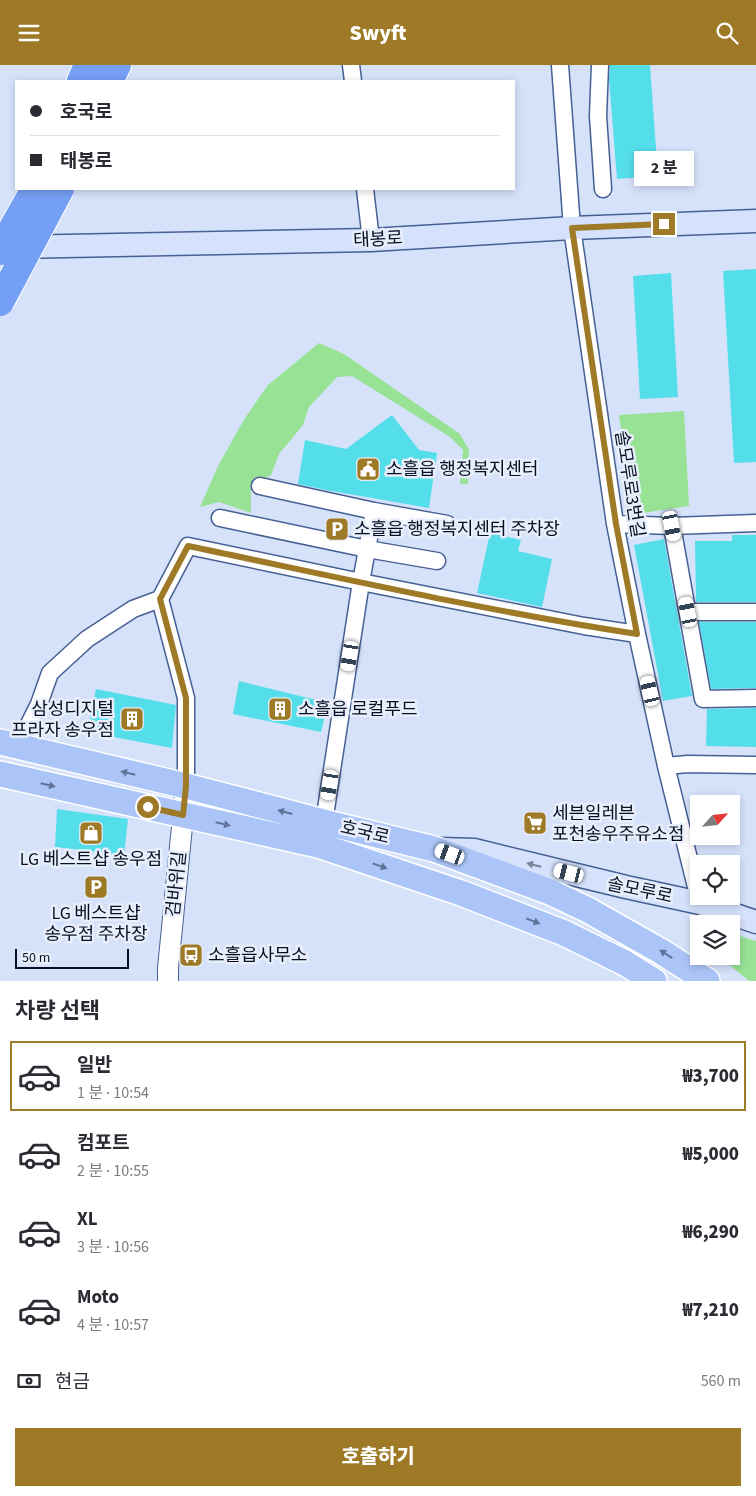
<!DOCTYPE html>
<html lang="ko">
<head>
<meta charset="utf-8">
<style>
	:root { --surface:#fff; --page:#f2f2f3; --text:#2b2b33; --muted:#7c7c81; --line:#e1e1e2; --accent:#9e7926 }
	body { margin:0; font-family:"Source Sans 3","Noto Sans KR",sans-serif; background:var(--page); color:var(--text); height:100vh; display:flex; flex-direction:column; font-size:19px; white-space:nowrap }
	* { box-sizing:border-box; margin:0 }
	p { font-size:16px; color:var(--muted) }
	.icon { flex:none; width:28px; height:28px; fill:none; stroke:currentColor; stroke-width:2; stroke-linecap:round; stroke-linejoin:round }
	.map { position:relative; height:916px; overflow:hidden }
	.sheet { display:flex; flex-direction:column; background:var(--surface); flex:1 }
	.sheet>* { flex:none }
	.banner { position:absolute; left:15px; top:15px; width:500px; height:110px; border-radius:0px; box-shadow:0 2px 8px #0003; display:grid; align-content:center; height:110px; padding:0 15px; background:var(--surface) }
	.needle { width:32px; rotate:63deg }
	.tools { position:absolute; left:690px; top:730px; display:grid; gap:10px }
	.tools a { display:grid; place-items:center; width:50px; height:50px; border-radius:0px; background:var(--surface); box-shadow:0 2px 8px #0003; font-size:25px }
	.scale { position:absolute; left:15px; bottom:12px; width:114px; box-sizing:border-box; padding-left:5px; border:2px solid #060f23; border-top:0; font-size:14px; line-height:18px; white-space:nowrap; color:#060f23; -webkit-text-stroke:4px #e8effb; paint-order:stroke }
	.end { position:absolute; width:22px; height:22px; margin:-11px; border:6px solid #9e7926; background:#fff; box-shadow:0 0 0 2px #fff }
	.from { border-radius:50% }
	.bubble { position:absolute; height:35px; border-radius:0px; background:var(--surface); box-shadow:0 2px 8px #0003; font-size:16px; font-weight:800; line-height:35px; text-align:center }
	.car { position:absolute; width:15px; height:30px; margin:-15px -8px; border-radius:6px; box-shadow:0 0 4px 1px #0007; background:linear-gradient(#fff 24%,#345 0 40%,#fff 0 76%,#345 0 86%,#fff 0) }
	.banner b { display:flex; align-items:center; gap:18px; height:48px; font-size:19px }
	.banner b+b { border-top:1px solid var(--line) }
	.banner i { width:12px; height:12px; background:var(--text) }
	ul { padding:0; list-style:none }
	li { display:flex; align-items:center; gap:15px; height:70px; margin:0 10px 8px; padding:0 5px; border:2px solid transparent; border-radius:0px }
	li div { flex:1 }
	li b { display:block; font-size:19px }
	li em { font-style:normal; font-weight:800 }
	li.on { border-color:var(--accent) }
	li>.icon { width:45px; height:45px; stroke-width:1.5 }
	h2 { padding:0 15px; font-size:22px; line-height:60px }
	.pay { display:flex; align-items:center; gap:12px; height:55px; padding:0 15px; font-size:19px }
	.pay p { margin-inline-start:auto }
	.cta { display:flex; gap:10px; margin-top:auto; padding:10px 15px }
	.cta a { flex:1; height:58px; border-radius:0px; background:var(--accent); color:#fff; font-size:20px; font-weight:800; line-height:58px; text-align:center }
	header { display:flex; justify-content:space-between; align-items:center; height:65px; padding:0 15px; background:var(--accent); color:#fff; font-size:22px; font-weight:800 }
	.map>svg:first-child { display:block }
	.green { fill:#98e295 }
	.building { fill:#54deea }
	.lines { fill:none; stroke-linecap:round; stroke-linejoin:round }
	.minor-casing { stroke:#466094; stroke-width:19 }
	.tertiary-casing { stroke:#466094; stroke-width:22 }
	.secondary-casing { stroke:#466094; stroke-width:25 }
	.primary-casing { stroke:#fff; stroke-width:28 }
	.motorway-casing { stroke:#fff; stroke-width:30 }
	.minor { stroke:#fff; stroke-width:16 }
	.tertiary { stroke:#fff; stroke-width:20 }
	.secondary { stroke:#d6e2fc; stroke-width:22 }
	.primary { stroke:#acc5f9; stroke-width:25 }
	.motorway { stroke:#759ff5; stroke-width:28 }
	.motorway-bridge-casing { stroke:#fff; stroke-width:30; stroke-linecap:butt }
	.motorway-bridge { stroke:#759ff5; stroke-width:28 }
	.oneway { fill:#617399 }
	.oneway2 { fill:#78839a }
	.route { stroke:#9e7926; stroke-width:6 }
	.labels { text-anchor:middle; stroke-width:5; stroke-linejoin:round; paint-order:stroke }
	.street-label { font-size:18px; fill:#060f23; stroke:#e8effb }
	.poi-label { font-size:18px; fill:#060f23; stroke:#e8effb; text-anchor:start }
</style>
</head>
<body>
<header><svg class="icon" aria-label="menu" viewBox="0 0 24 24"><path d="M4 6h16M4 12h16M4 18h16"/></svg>Swyft<svg class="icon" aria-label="search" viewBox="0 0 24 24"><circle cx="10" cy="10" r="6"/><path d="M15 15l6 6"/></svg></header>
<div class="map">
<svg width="756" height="916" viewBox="0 0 756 916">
	<rect width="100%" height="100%" fill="#d5e2fa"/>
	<path class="green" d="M 319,278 L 344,289 L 460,369 L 469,385 L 468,419 L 460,419 L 463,385 L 450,372 L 352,311 L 337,312 L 309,342 L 303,360 L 279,389 L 271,410 L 251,420 L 251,448 L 219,437 L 200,442 L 219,399 L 245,353 L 268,320 Z
		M 684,346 L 689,441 L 643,448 L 630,430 L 619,350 Z
		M 731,868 L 756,876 L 756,916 L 749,916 L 719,891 L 731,891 Z"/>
	<path class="building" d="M 610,0 L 650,0 L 658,111 L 617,114 L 609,14 Z
		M 756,204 L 756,397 L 734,398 L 723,206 Z
		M 671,208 L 678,332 L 640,334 L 633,211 Z
		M 392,350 L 419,385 L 437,388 L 429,443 L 326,425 L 298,419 L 305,375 L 346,384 Z
		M 490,468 L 521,475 L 518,486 L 552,494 L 542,542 L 477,528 Z
		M 732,470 L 756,470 L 756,537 L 696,537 L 695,476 L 732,476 Z
		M 664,474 L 692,631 L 663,636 L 634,480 Z
		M 699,557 L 756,557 L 756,623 L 711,624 Z
		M 239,616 L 328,638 L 321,667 L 233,649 Z
		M 96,624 L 176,640 L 172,683 L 87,667 Z
		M 756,643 L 756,682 L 706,681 L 707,644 Z
		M 57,744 L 128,754 L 124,790 L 55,782 Z"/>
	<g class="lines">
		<g class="minor-casing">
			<path id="minor" d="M 351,0 L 353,16
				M 560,0 L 572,163 L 615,459 L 637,569 L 666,701 L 700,838
				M 600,0 L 598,51 L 603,124
				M 365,124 L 371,175
				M 260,421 L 374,446 L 361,517 L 324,757
				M 374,446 L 447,459
				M 220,453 L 367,484 L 437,496
				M 615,459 L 672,461 L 756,458
				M 672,461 L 703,634 L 756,633
				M 688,547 L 756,547
				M 14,680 L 24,669 L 39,639 L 50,608 L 87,574 L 133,544 L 160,534
				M 666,701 L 688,699 L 756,700
				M 186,721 L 186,633 L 160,534 L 188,481 L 361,517 L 584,561 L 637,569"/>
		</g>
		<g class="tertiary-casing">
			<path id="tertiary" d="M 168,916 L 168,903 L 186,721"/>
		</g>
		<g class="secondary-casing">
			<path id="secondary" d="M 15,182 L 371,175 L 572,163 L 756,156
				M 441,784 L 474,785 L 626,822 L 700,838 L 756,857"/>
		</g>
		<g class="primary-casing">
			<path id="primary" d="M 0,677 L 186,721 L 324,757 L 434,784 L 550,827 L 588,845 L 662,887 L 707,916
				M 0,709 L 318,780 L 461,828 L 564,868 L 625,898 L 654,916"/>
		</g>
		<g class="motorway-casing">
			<path id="motorway" d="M 81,16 L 88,0
				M 109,16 L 117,0"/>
		</g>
		<use href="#minor" class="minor"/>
		<use href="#tertiary" class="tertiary"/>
		<use href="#secondary" class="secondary"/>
		<use href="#primary" class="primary"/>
		<use href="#motorway" class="motorway"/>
		<g class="motorway-bridge-casing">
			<path id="motorway-bridge" d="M 0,186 L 35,124
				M 0,237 L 60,124"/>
		</g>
		<use href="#motorway-bridge" class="motorway-bridge"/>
	</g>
	<defs><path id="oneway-solid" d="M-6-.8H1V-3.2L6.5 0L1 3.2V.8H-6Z" transform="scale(1.25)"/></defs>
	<g class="oneway">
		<use href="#oneway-solid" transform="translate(128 708) rotate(-167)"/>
		<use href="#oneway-solid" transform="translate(48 720) rotate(13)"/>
		<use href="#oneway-solid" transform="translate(285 747) rotate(-165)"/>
		<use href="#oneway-solid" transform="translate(223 759) rotate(13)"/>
		<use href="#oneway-solid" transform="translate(380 801) rotate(19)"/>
		<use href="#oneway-solid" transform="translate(533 856) rotate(21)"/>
		<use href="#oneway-solid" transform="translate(666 889) rotate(-147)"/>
	</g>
	<use class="oneway2" href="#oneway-solid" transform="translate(534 800) rotate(-166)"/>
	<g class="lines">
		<path class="route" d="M 148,742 L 183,750 L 186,721 L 186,633 L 160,534 L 188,481 C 337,512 486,546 637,569 L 616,459 L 572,163 L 664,159"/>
	</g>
	<defs>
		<g id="civic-square" transform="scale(1.25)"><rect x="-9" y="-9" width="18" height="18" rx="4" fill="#9e7926" stroke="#e8effb"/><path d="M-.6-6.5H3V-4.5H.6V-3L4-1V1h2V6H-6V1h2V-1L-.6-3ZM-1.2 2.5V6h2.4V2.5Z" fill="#fff"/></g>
		<g id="parking-square" transform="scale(1.25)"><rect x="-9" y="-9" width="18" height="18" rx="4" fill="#9e7926" stroke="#e8effb"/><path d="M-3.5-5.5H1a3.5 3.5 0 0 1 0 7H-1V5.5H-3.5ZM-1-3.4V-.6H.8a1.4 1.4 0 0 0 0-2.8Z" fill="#fff"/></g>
		<g id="building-square" transform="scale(1.25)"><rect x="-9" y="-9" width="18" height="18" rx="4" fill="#9e7926" stroke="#e8effb"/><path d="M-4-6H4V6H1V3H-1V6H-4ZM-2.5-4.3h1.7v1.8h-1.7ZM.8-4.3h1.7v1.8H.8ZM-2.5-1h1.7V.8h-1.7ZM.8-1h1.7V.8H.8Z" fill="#fff"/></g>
		<g id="supermarket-square" transform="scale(1.25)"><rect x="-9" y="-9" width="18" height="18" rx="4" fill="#9e7926" stroke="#e8effb"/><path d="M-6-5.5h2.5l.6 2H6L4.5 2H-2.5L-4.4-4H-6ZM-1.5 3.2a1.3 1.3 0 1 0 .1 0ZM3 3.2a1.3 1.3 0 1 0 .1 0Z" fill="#fff"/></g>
		<g id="shop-square" transform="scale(1.25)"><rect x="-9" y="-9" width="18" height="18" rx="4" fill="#9e7926" stroke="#e8effb"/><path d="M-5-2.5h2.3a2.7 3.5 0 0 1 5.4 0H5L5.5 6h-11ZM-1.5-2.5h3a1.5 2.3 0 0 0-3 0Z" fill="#fff"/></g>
		<g id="bus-square" transform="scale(1.25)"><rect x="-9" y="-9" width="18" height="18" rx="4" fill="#9e7926" stroke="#e8effb"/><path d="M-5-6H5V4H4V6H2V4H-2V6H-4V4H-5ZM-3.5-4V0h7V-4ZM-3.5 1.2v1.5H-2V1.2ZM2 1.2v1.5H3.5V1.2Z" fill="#fff"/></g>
	</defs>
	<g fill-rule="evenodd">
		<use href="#civic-square" x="368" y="404"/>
		<use href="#parking-square" x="337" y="464"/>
		<use href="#building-square" x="280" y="644"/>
		<use href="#building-square" x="132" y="654"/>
		<use href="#supermarket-square" x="535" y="758"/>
		<use href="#shop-square" x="91" y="768"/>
		<use href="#parking-square" x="96" y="822"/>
		<use href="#bus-square" x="191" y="890"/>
	</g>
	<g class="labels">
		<g class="street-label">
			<text transform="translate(378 174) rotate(-3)" y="6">태봉로</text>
			<text transform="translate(630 419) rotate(81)" y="6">솔모루로3번길</text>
			<text transform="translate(365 767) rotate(13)" y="6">호국로</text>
			<text transform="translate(176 819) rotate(-84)" y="6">검바위길</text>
			<text transform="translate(640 825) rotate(12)" y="6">솔모루로</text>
		</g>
		<g class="poi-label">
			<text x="386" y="410">소흘읍 행정복지센터</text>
			<text x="354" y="470">소흘읍 행정복지센터 주차장</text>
			<text x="114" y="650" text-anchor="end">삼성디지털<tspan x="114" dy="21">프라자 송우점</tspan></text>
			<text x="298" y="650">소흘읍 로컬푸드</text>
			<text x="552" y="754">세븐일레븐<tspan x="552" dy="21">포천송우주유소점</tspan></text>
			<text x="91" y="800" text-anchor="middle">LG 베스트샵 송우점</text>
			<text x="96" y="854" text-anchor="middle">LG 베스트샵<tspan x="96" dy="21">송우점 주차장</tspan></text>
			<text x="208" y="896">소흘읍사무소</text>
		</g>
	</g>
</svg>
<div class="tools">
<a><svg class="needle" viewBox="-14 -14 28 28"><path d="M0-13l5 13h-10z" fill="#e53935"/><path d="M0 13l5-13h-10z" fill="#7c7c81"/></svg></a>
<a><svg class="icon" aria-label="locate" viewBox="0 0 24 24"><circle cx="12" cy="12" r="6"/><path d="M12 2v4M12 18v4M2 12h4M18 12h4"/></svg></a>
<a><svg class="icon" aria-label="layers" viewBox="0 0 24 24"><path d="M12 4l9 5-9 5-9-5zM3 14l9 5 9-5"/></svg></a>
</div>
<div class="scale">50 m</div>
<i class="end from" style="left:148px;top:742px"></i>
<i class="end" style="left:664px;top:159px"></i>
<div class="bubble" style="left:634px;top:86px;width:60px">2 분</div>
<i class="car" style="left:672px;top:461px;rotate:169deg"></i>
<i class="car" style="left:688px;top:547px;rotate:349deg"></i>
<i class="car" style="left:350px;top:591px;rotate:189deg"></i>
<i class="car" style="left:650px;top:626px;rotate:347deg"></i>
<i class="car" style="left:330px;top:720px;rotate:189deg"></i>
<i class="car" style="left:450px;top:789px;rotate:290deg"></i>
<i class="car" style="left:569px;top:808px;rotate:284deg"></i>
<div class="banner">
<b><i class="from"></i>호국로</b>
<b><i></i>태봉로</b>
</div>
</div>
<section class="sheet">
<h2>차량 선택</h2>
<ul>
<li class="on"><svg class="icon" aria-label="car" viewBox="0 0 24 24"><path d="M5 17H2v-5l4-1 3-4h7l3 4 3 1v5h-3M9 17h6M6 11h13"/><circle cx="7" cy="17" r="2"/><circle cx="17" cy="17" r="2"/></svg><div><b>일반</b><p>1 분 · 10:54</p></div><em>₩3,700</em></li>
<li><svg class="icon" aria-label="car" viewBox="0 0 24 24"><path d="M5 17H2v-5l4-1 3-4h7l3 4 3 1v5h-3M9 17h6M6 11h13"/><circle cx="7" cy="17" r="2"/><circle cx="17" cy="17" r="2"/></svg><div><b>컴포트</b><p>2 분 · 10:55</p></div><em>₩5,000</em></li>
<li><svg class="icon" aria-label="car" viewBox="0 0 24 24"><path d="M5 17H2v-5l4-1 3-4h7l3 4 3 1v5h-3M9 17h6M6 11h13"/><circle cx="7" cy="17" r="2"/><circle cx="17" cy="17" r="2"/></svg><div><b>XL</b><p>3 분 · 10:56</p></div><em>₩6,290</em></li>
<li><svg class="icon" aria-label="car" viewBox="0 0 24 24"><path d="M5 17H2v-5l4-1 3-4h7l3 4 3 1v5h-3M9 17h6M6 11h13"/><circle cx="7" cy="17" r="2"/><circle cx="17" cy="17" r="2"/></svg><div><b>Moto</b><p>4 분 · 10:57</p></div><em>₩7,210</em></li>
</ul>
<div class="pay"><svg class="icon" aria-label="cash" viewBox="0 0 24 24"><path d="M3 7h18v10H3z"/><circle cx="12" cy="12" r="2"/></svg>현금<p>560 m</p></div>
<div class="cta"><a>호출하기</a></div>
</section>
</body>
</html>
